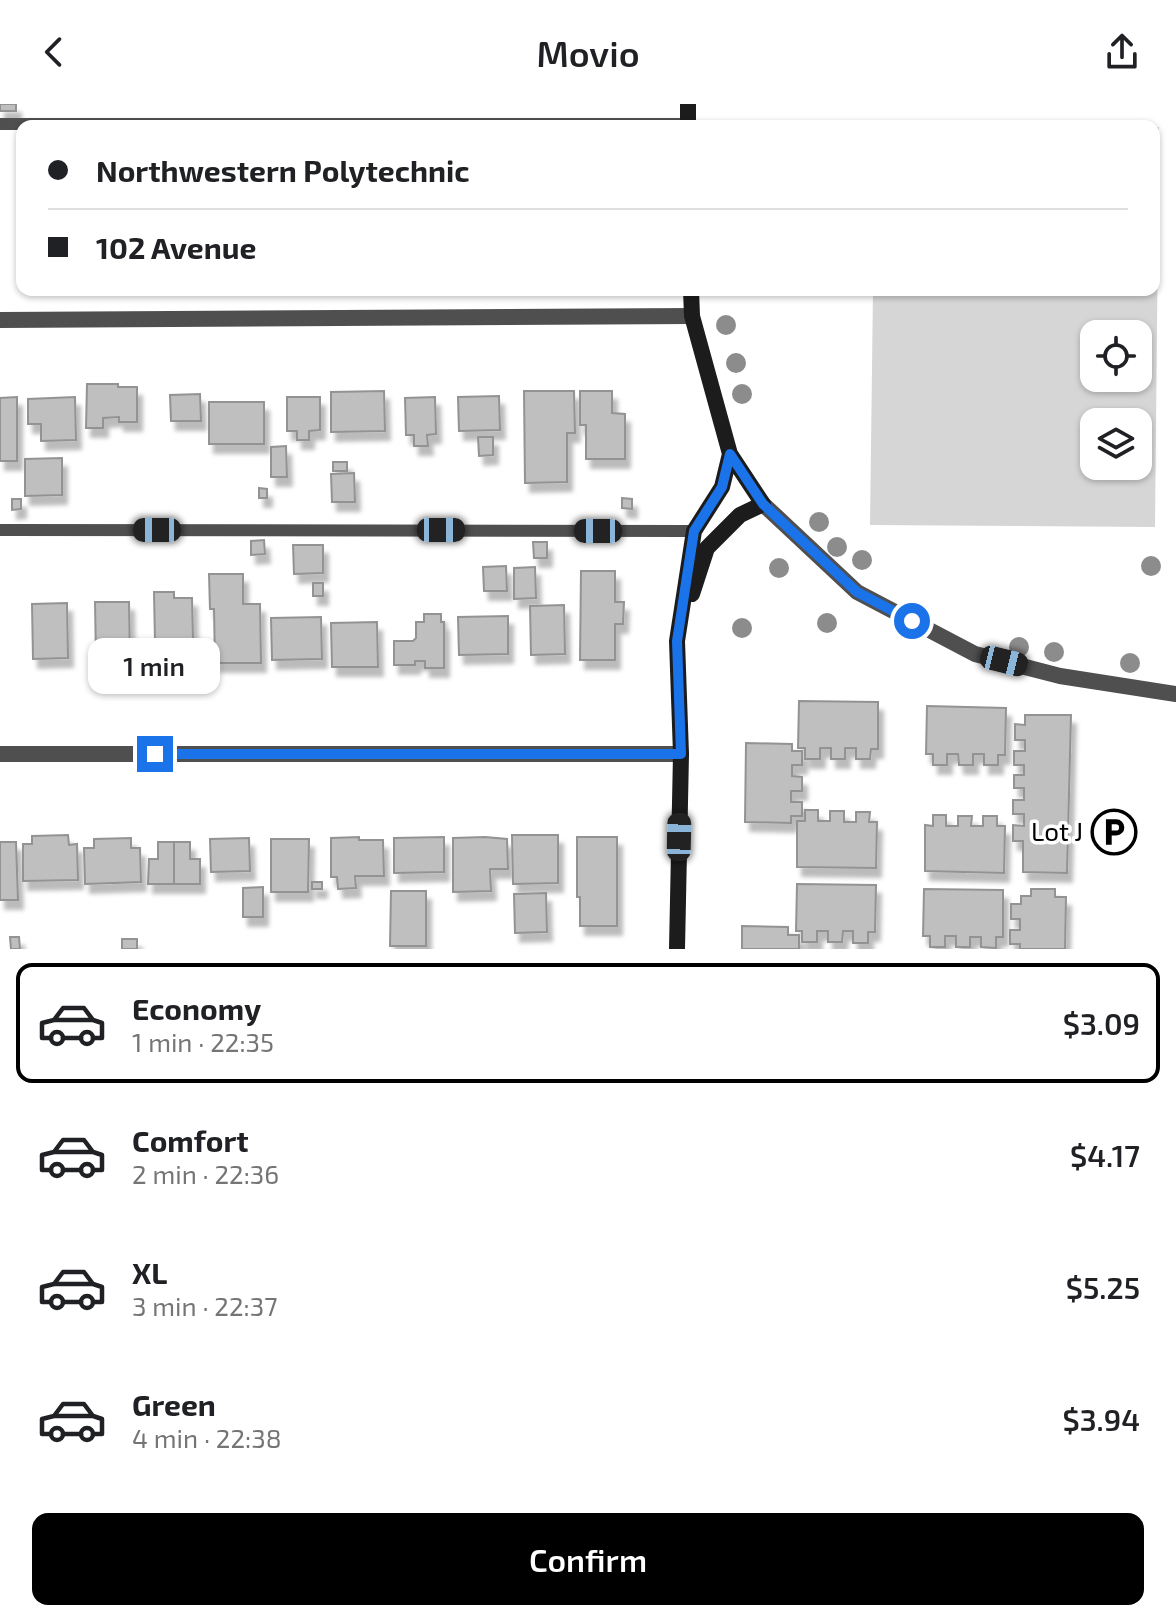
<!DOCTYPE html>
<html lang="en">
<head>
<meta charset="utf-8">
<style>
	:root { --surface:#fff; --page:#f2f2f2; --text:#202124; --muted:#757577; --line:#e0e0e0; --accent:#000 }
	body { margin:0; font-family:"Exo 2",sans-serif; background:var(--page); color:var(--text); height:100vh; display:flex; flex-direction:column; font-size:30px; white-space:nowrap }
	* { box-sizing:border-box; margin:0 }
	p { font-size:26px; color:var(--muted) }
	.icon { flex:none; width:44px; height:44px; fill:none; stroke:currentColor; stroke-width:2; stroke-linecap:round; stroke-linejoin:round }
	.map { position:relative; height:845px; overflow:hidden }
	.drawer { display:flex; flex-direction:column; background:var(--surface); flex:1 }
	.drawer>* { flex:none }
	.banner { position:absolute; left:16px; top:16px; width:1144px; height:176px; border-radius:16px; box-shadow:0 2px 6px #0004; display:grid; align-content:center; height:176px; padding:0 32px; background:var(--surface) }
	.buttons { position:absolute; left:1080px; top:216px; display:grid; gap:16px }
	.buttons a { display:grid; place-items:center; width:72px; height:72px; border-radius:16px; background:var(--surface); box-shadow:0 2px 6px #0004; font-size:40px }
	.end { position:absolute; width:36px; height:36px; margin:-18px; border:10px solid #1a73e8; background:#fff; box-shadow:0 0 0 4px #fff }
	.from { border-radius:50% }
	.bubble { position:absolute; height:56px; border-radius:16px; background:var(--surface); box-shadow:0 2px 6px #0004; font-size:26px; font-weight:600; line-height:56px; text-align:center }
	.car { position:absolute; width:24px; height:48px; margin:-24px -12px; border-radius:10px; box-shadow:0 0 6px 2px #0007; background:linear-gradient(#222 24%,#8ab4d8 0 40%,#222 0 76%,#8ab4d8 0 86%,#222 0) }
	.banner b { display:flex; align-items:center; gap:28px; height:76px; font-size:30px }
	.banner b+b { border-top:2px solid var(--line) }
	.banner i { width:20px; height:20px; background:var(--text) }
	ul { padding:14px 0 0; list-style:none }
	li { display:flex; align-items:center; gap:24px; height:120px; margin:0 16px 12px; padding:0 16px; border:4px solid transparent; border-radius:16px }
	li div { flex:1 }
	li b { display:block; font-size:30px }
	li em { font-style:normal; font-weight:600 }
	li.current { border-color:var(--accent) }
	li>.icon { width:72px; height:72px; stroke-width:1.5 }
	.button { display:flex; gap:16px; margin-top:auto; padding:16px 32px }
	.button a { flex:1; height:92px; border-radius:16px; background:var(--accent); color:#fff; font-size:32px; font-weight:600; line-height:92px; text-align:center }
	header { display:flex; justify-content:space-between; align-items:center; height:104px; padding:0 32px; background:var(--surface); font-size:36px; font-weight:600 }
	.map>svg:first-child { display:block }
	.green { fill:#d6d6d6; fill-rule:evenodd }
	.building { fill:#bfbfbf; stroke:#939393; stroke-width:2; filter:url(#shadow) }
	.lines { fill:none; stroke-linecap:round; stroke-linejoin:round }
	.lane { stroke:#4f4f4f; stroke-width:12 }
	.street { stroke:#4f4f4f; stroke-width:16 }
	.secondary { stroke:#1c1c1c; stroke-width:16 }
	.tree { fill:#8c8c8c }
	.route { stroke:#1a73e8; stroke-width:10 }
	.labels { text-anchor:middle; stroke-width:7; stroke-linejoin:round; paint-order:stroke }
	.poi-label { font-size:26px; fill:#000; stroke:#fff; text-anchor:end }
</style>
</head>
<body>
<header><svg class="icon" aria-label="back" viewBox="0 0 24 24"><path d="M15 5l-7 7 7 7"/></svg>Movio<svg class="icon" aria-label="share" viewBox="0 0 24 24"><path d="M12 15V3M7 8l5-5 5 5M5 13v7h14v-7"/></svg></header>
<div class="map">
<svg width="1176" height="845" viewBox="0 0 1176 845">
	<defs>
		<filter id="shadow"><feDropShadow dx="5" dy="9" stdDeviation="2" flood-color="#0004"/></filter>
	</defs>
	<rect width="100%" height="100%" fill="#fff"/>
	<path class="green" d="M 1154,23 L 1159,23 L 1155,423 L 870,421 L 873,186 L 1154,186 ZM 1094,230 L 1138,230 L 1138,274 L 1094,274 ZM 1094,318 L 1138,318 L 1138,362 L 1094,362 Z"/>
	<path class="building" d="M 0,0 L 16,0 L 16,7 L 0,7 Z
		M 87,280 L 118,280 L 118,283 L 137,283 L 137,318 L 119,318 L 119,313 L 103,314 L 103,324 L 86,324 Z
		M 384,287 L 385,327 L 331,328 L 331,288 Z
		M 524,287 L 574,287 L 575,329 L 567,329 L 567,378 L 525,379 Z
		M 580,287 L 612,287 L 612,309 L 625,310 L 625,355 L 586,355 L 586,321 L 580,321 Z
		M 200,290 L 201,317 L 171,317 L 170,291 Z
		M 499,292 L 500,326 L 459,327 L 458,293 Z
		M 17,293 L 17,357 L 0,357 L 0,294 Z
		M 75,293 L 76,336 L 41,337 L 41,320 L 28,320 L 28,295 Z
		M 287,293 L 320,293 L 320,326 L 309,327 L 309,336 L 297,336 L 297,327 L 287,327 Z
		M 435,293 L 436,330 L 427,331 L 428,342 L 414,342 L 414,331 L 406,331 L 405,294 Z
		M 209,298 L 264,298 L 264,340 L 209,340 Z
		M 478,333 L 493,333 L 493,351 L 479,352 Z
		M 286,342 L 287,373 L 271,373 L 271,343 Z
		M 62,354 L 62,391 L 25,392 L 25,355 Z
		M 333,358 L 347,358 L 347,367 L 333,367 Z
		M 354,369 L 355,398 L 332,398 L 331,370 Z
		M 259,384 L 267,385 L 267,394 L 259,394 Z
		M 622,394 L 632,395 L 632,405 L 622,404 Z
		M 12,395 L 21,395 L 21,405 L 12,406 Z
		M 264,436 L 265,450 L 251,451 L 251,437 Z
		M 533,438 L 547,438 L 547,454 L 534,454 Z
		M 293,441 L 323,441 L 323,469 L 294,470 Z
		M 506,462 L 507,487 L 484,487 L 483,463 Z
		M 535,463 L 536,494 L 514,495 L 514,464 Z
		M 581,467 L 615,467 L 615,498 L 624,498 L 623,520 L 615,520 L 615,556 L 580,556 Z
		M 209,470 L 243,470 L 243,500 L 260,500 L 261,559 L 215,559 L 214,505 L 210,505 Z
		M 313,479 L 323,479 L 323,492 L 313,492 Z
		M 154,488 L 174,488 L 174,494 L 192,494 L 193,535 L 179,535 L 179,563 L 151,563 L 151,538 L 155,538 Z
		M 95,498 L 129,498 L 130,554 L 96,554 Z
		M 67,499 L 68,554 L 33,555 L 32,500 Z
		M 564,501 L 565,550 L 531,551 L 530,502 Z
		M 424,510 L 441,510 L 441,518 L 444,518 L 444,564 L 425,564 L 425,557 L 415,557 L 415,561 L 394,561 L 394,537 L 413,537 L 416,534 L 416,518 L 424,518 Z
		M 508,512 L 508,550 L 459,551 L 458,513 Z
		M 321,513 L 322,555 L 272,556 L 271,514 Z
		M 377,518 L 378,563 L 332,563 L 331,519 Z
		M 799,597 L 878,598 L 878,645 L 871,645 L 870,655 L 856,655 L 856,644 L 845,644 L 845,655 L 831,655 L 831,644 L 820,644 L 820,655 L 805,655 L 805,644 L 798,644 Z
		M 927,602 L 1006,604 L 1005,651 L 998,651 L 998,661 L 984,661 L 984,650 L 973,650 L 973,661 L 959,661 L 958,650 L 947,650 L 947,661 L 933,661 L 933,650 L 926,650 Z
		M 1025,611 L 1071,611 L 1067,769 L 1023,768 L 1023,737 L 1013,737 L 1013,721 L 1024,722 L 1024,710 L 1013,710 L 1013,696 L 1024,696 L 1024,684 L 1014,684 L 1014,671 L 1024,671 L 1024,661 L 1014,661 L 1014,647 L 1025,647 L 1025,636 L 1015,636 L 1015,620 L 1025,621 Z
		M 746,639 L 792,640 L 792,647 L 802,647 L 802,661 L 792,661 L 792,672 L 802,673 L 802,687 L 791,687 L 791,698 L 802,698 L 802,712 L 791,712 L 791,719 L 745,718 Z
		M 805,706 L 818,706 L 818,717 L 830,717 L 830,707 L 844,707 L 844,718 L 856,718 L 856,708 L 870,708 L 869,718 L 877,718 L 876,764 L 797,763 L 797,717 L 805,717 Z
		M 933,711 L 946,711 L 946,722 L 958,722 L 958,712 L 972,712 L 971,722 L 983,722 L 983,712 L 997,712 L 997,722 L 1005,722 L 1004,769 L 925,767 L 925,721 L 933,722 Z
		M 68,731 L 69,741 L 77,740 L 78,776 L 23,777 L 23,740 L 32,740 L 32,732 Z
		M 512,731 L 558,731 L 558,779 L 513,780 Z
		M 359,733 L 359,736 L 383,736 L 384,772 L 355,772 L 356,784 L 338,785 L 337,773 L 331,773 L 331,734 Z
		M 444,733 L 444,768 L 394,769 L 394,734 Z
		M 485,733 L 507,735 L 508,765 L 490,765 L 491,787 L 453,788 L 453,734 Z
		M 577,733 L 617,733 L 617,822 L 580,822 L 580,793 L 577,793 Z
		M 131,734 L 131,744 L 140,744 L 141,778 L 85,780 L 84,744 L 94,744 L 94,735 Z
		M 249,734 L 250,767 L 211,768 L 210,735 Z
		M 271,735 L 309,735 L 308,788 L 271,788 Z
		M 0,738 L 16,738 L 18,796 L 0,796 Z
		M 158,738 L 174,738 L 174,780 L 148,780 L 149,755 L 158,755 Z
		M 174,738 L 190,738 L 190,755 L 200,755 L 200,780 L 174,780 Z
		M 312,778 L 322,778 L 322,785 L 312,785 Z
		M 797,780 L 876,781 L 875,828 L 868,828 L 868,839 L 853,839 L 853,827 L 843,827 L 842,838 L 828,838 L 828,827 L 817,827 L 817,838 L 802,838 L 802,827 L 796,827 Z
		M 263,783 L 263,813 L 243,813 L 243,784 Z
		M 924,785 L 1003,786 L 1003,833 L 996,833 L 996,844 L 981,843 L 981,833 L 970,833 L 970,843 L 956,843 L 956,832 L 945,832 L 945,843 L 930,843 L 930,832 L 923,832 Z
		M 1031,785 L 1055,785 L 1055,793 L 1066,793 L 1065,845 L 1020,845 L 1020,840 L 1010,840 L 1010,826 L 1020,826 L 1020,815 L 1011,815 L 1011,800 L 1021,800 L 1021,792 L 1031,792 Z
		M 391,787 L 426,787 L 426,842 L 390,842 Z
		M 546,789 L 547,828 L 515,829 L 514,790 Z
		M 742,822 L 788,823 L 788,831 L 799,831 L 799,845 L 742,845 Z
		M 10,833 L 19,833 L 20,845 L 11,845 Z
		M 122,835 L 137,835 L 137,845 L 122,845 Z"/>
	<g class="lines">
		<path class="lane" d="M 0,20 L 688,20
			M 0,426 L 694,427"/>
		<path class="street" d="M 0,216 L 692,212
			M 763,400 L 857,488 L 975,550 L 1060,572 L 1176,590
			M 0,650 L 681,650"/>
		<path class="secondary" d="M 688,22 L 688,0
			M 691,186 L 692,212 L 730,350 L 763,400 L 740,411 L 707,444 L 692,490
			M 677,845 L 681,650 L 677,537 L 694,427 L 722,383 L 730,350"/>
	</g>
	<g class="tree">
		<circle cx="726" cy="221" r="10"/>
		<circle cx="736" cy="259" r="10"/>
		<circle cx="742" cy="290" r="10"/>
		<circle cx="819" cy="418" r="10"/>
		<circle cx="837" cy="443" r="10"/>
		<circle cx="862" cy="456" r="10"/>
		<circle cx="1151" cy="462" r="10"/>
		<circle cx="779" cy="464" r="10"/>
		<circle cx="827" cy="519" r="10"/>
		<circle cx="742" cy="524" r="10"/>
		<circle cx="1019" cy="543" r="10"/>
		<circle cx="1054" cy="548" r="10"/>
		<circle cx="1130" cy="559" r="10"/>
	</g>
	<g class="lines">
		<path class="route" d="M 155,650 L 681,650 L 677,537 L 694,427 L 722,383 L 730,350 L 763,400 L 857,488 L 912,517"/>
	</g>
	<defs>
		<g id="parking-ring" transform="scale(2.3)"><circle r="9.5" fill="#fff" stroke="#000" stroke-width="1.5"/><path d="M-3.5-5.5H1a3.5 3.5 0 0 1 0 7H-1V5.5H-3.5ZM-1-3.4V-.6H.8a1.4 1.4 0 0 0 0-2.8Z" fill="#000"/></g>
	</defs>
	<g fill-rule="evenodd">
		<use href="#parking-ring" x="1114" y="728"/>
	</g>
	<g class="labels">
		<g class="poi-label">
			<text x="1083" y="737">Lot J</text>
		</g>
	</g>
</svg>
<div class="buttons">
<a><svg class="icon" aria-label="locate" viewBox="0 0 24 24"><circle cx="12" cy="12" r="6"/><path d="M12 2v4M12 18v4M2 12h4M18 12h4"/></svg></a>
<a><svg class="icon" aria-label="layers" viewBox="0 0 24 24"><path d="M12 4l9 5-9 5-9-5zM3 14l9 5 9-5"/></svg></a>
</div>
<i class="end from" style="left:912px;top:517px"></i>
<i class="end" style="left:155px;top:650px"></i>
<div class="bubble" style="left:88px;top:534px;width:132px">1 min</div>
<i class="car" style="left:157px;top:426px;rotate:270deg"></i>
<i class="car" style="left:441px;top:426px;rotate:90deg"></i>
<i class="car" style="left:598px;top:427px;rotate:270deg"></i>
<i class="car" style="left:1004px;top:557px;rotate:104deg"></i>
<i class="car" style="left:679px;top:733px;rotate:1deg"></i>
<div class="banner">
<b><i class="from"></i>Northwestern Polytechnic</b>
<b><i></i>102 Avenue</b>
</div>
</div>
<section class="drawer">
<ul>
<li class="current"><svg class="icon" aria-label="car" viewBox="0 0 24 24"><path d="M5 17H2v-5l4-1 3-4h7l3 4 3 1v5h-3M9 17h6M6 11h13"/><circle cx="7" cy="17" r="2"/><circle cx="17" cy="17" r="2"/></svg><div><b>Economy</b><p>1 min · 22:35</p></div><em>$3.09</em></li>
<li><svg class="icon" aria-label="car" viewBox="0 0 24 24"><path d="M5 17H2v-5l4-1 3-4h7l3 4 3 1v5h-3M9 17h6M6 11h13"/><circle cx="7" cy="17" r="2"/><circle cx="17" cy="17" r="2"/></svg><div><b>Comfort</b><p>2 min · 22:36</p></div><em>$4.17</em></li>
<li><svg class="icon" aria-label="car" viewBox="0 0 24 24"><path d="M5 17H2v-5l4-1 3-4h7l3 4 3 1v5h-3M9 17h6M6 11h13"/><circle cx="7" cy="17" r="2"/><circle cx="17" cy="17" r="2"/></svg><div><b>XL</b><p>3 min · 22:37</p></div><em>$5.25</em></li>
<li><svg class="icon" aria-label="car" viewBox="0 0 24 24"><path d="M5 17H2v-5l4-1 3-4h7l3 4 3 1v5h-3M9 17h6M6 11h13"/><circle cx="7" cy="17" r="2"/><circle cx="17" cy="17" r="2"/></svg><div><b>Green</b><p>4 min · 22:38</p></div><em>$3.94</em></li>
</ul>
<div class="button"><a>Confirm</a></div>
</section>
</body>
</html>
